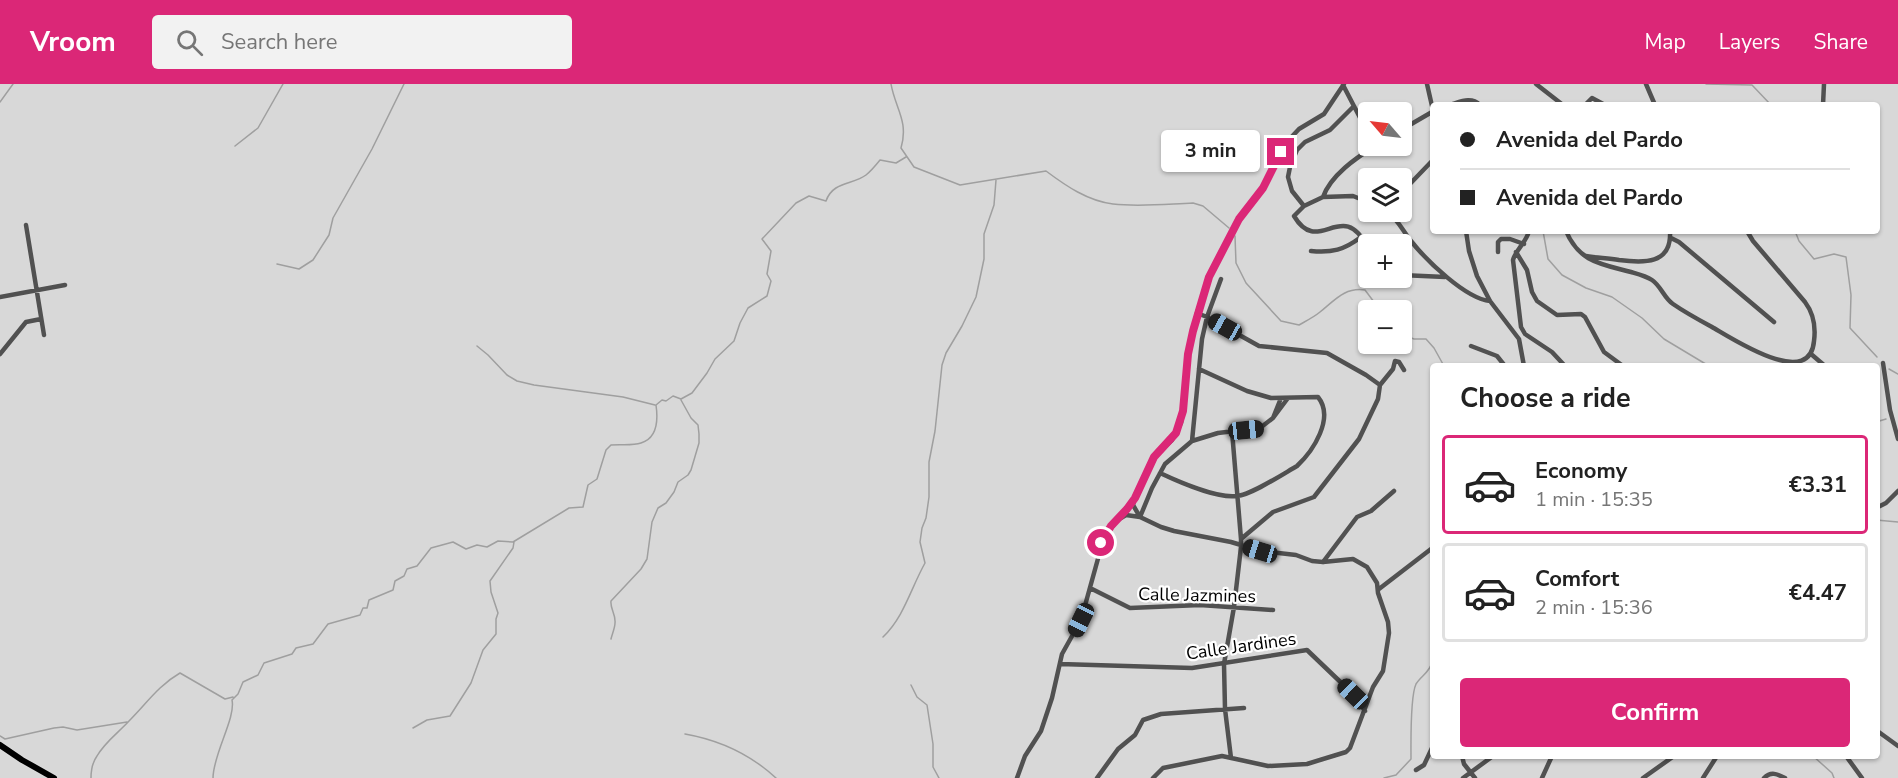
<!DOCTYPE html>
<html lang="en">
<head>
<meta charset="utf-8">
<style>
	:root { --surface:#fff; --page:#f2f2f2; --text:#222; --muted:#767676; --line:#e0e0e0; --accent:#db2777 }
	body { margin:0; font-family:"Nunito Sans",sans-serif; background:var(--page); color:var(--text); height:100vh; display:flex; flex-direction:column; font-size:22px; white-space:nowrap }
	* { box-sizing:border-box; margin:0 }
	p { font-size:20px; color:var(--muted) }
	.icon { flex:none; width:33px; height:33px; fill:none; stroke:currentColor; stroke-width:2; stroke-linecap:round; stroke-linejoin:round }
	.map { position:relative; flex:1; overflow:hidden }
	.sheet { position:absolute; left:1430px; top:279px; width:450px; height:396px; display:flex; flex-direction:column; background:var(--surface); border-radius:6px; box-shadow:0 2px 4px #0004 }
	.sheet>* { flex:none }
	.banner { position:absolute; left:1430px; top:18px; width:450px; height:132px; border-radius:6px; box-shadow:0 2px 4px #0004; display:grid; align-content:center; height:132px; padding:0 30px; background:var(--surface) }
	.needle { width:39px; rotate:298deg }
	.controls { position:absolute; left:1358px; top:18px; display:grid; gap:12px }
	.controls a { display:grid; place-items:center; width:54px; height:54px; border-radius:6px; background:var(--surface); box-shadow:0 2px 4px #0004; font-size:30px }
	.end { position:absolute; width:27px; height:27px; margin:-14px; border:8px solid #db2777; background:#fff; box-shadow:0 0 0 3px #fff }
	.from { border-radius:50% }
	.bubble { position:absolute; height:42px; border-radius:6px; background:var(--surface); box-shadow:0 2px 4px #0004; font-size:20px; font-weight:700; line-height:42px; text-align:center }
	.car { position:absolute; width:18px; height:36px; margin:-18px -9px; border-radius:8px; box-shadow:0 0 4px 2px #0007; background:linear-gradient(#222 24%,#8ab4d8 0 40%,#222 0 76%,#8ab4d8 0 86%,#222 0) }
	.banner b { display:flex; align-items:center; gap:21px; height:57px; font-size:22px }
	.banner b+b { border-top:2px solid var(--line) }
	.banner i { width:15px; height:15px; background:var(--text) }
	ul { padding:0; list-style:none }
	li { display:flex; align-items:center; gap:18px; height:99px; margin:0 12px 9px; padding:0 18px; border:3px solid var(--line); border-radius:6px }
	li div { flex:1 }
	li b { display:block; font-size:22px }
	li em { font-style:normal; font-weight:700 }
	li.on { border-color:var(--accent) }
	li>.icon { width:54px; height:54px; stroke-width:1.5 }
	h2 { padding:0 30px; font-size:27px; line-height:72px }
	.primary-button { display:flex; gap:12px; margin-top:auto; padding:12px 30px }
	.primary-button a { flex:1; height:69px; border-radius:6px; background:var(--accent); color:#fff; font-size:24px; font-weight:700; line-height:69px; text-align:center }
	header { display:flex; align-items:center; gap:36px; box-sizing:border-box; height:84px; padding:0 30px; background:var(--accent); color:#fff }
	header strong { font-size:28px }
	nav { display:flex; gap:33px; margin-inline-start:auto; font-size:21px }
	.search { width:420px; height:54px; background:var(--page); display:flex; align-items:center; gap:15px; box-sizing:border-box; padding:0 21px; border-radius:6px; color:var(--muted); font-size:22px }
	.map>svg:first-child { display:block }
	.green { fill:#d8d8d8; fill-rule:evenodd }
	.lines { fill:none; stroke-linecap:round; stroke-linejoin:round }
	.stream { stroke:#9f9f9f; stroke-width:1.5 }
	.major-casing { stroke:#dbdbdb; stroke-width:8 }
	.minor { stroke:#515151; stroke-width:4.5 }
	.major { stroke:#000; stroke-width:6 }
	.route { stroke:#db2777; stroke-width:8 }
	.labels { text-anchor:middle; stroke-width:4.5; stroke-linejoin:round; paint-order:stroke }
	.street-label { font-size:18px; fill:#000; stroke:#fff }
</style>
</head>
<body>
<header>
<strong>Vroom</strong>
<div class="search"><svg class="icon" aria-label="search" viewBox="0 0 24 24"><circle cx="10" cy="10" r="6"/><path d="M15 15l6 6"/></svg>Search here</div>
<nav><a>Map</a><a>Layers</a><a>Share</a></nav>
</header>
<div class="map">
<svg width="1898" height="694" viewBox="0 0 1898 694">
	<rect width="100%" height="100%" fill="#fff"/>
	<path class="green" d="M 0,0 L 1898,0 L 1898,694 L 0,694 ZM 1432,21 L 1876,21 L 1876,147 L 1432,147 ZM 1368,28 L 1401,28 L 1401,62 L 1368,62 ZM 1368,94 L 1401,94 L 1401,128 L 1368,128 ZM 1368,160 L 1401,160 L 1401,194 L 1368,194 ZM 1368,226 L 1401,226 L 1401,260 L 1368,260 ZM 1432,282 L 1876,282 L 1876,672 L 1432,672 Z"/>
	<g class="lines">
		<path class="stream" d="M 891,0 C 895,24 909,37 901,64 L 914,83 L 960,101 L 1046,87 C 1066,102 1088,117 1113,120 C 1139,123 1167,120 1193,119 L 1203,122 L 1229,144
			M 1706,0 L 1752,1 L 1771,21
			M 0,18 L 13,0
			M 235,62 L 258,44 L 283,0
			M 1543,147 L 1548,175 L 1562,191 L 1586,204 L 1612,213 L 1642,234 L 1664,255 L 1709,282
			M 1795,147 L 1799,157 L 1814,175 L 1834,170 L 1846,173 L 1851,211 L 1850,244 L 1877,273
			M 1235,152 L 1236,179 L 1246,199 L 1281,237 L 1299,241 C 1306,237 1314,233 1320,228 C 1335,216 1345,203 1365,206 L 1380,226
			M 277,180 L 299,185 L 313,176 L 329,151 L 333,134 L 372,65 L 404,0
			M 1401,250 L 1414,255 L 1426,255 L 1434,264 L 1444,282
			M 477,262 L 488,271 L 507,291 L 517,297 L 534,301 L 623,313 L 655,321
			M 1889,285 L 1898,290
			M 1876,338 L 1886,335
			M 1876,436 L 1898,438
			M 883,553 C 904,533 911,504 925,479 L 920,458 L 922,444 L 926,434 L 929,413 L 929,378 L 935,347 L 942,281 L 946,269 L 962,242 L 976,213 L 984,175 L 984,150 L 994,121 L 996,96
			M 611,555 C 612,550 615,544 615,539 C 616,530 610,525 611,517 L 641,485 L 647,475 L 652,438 L 658,424 L 666,419 L 674,408 L 678,398 L 688,391 L 691,386 L 699,359 L 699,350 L 698,341 L 691,334 L 681,316
			M 911,601 L 917,613 L 927,621 L 933,660 L 933,683 L 939,694
			M 413,644 L 427,636 L 450,632 L 471,599 L 483,566 L 496,550 L 496,535 L 498,529 L 491,508 L 490,497 L 513,464 L 514,458
			M 685,650 C 719,656 751,671 776,694
			M 0,652 L 5,655 L 54,644 L 63,643 L 77,646 L 127,638
			M 1813,672 L 1832,689 L 1834,694
			M 91,694 C 91,685 92,679 97,672 C 105,658 118,649 129,637 C 146,620 159,601 180,589 L 225,615 L 233,613
			M 213,694 C 213,670 236,634 232,616 L 238,610 L 243,598 L 258,591 L 264,579 L 292,570 L 296,564 L 313,560 L 328,540 L 360,531 L 363,524 L 367,524 L 369,516 L 393,506 L 395,497 L 404,492 L 407,485 L 417,482 L 431,464 L 453,458 L 466,465 L 477,461 L 487,463 L 498,457 L 513,458 L 569,424 L 583,423 L 588,401 L 597,395 L 606,366 L 611,361 C 620,360 632,362 641,359 C 658,354 658,335 656,321 L 662,316 L 666,317 L 673,312 L 681,315 L 692,309 L 707,289 L 715,275 L 734,257 L 740,239 L 748,224 L 767,212 L 771,197 L 767,190 L 771,167 L 762,155 L 796,119 L 809,112 L 826,117 C 833,97 853,101 866,91 C 871,87 876,81 880,76 L 896,79 L 906,73
			M 1384,694 L 1396,691 L 1411,675 C 1411,659 1410,613 1416,600 C 1421,592 1430,588 1432,578"/>
		<g class="major-casing">
			<path id="major" d="M 0,661 L 22,676 L 54,694"/>
		</g>
		<path class="minor" d="M 1427,0 L 1432,22
			M 1536,0 L 1563,21
			M 1646,0 L 1655,21
			M 1343,1 L 1368,49
			M 1449,21 C 1460,18 1471,12 1480,21
			M 1585,21 L 1592,14 L 1605,21
			M 1823,21 L 1824,0
			M 1401,46 L 1432,28
			M 1406,104 L 1432,77
			M 1323,113 L 1353,112 L 1368,118
			M 1304,122 L 1292,107 L 1288,93 L 1290,83 L 1297,66 L 1305,58 L 1330,46 L 1354,22
			M 1388,128 C 1398,136 1403,147 1411,157 C 1426,176 1466,215 1490,217
			M 26,141 L 44,251
			M 1466,147 L 1469,167 L 1477,192 L 1490,217 L 1519,255 L 1524,282
			M 1529,147 C 1526,159 1516,165 1513,176 L 1521,243 L 1525,250 L 1552,268 L 1565,282
			M 1566,147 C 1579,178 1601,180 1631,188 C 1638,190 1646,192 1652,196 C 1661,202 1664,214 1673,220 C 1686,229 1699,236 1712,243 C 1733,255 1810,306 1814,257 C 1816,242 1814,230 1805,218 L 1753,157 L 1747,147
			M 1671,154 L 1679,158 L 1774,238
			M 1368,164 C 1342,112 1319,174 1294,132 L 1304,122 L 1323,113 C 1331,91 1356,74 1375,62
			M 1311,167 C 1332,169 1344,166 1361,153
			M 1498,168 L 1498,158 L 1501,155 L 1510,155 L 1524,160
			M 1516,168 L 1527,186 L 1532,208 L 1537,217 L 1557,231 L 1581,230 L 1585,233 L 1604,268 L 1623,282
			M 1586,172 C 1597,174 1608,174 1619,176 C 1643,179 1672,181 1670,147
			M 1401,191 L 1445,193
			M 0,213 L 65,201
			M 1197,229 L 1207,233 L 1259,262 L 1327,269 L 1366,291 L 1380,301 L 1378,315 L 1359,355 L 1314,413 L 1273,428 L 1241,455 L 1241,459
			M 1471,262 L 1497,272 L 1505,282
			M 0,270 L 26,238 L 41,235
			M 1811,270 L 1825,282
			M 1883,279 L 1890,326 L 1898,355
			M 1380,301 L 1393,285 L 1395,277 L 1399,278 L 1404,286
			M 1281,314 L 1273,334 L 1288,314
			M 1232,347 L 1241,455
			M 1192,357 L 1218,349 L 1260,344 L 1273,334
			M 1160,389 C 1177,397 1218,415 1237,412 C 1251,411 1283,390 1297,382 C 1313,367 1335,334 1318,313 L 1271,314 L 1247,307 L 1199,285
			M 1134,417 L 1133,421 L 1140,433
			M 1876,424 L 1886,419 L 1898,407
			M 1140,433 L 1152,404 L 1165,380 L 1192,357 L 1202,255 L 1207,233 L 1221,195
			M 1121,434 L 1126,431 L 1140,433 L 1161,443 L 1174,447 L 1231,458 L 1261,467 L 1296,471 L 1312,477 L 1323,478 L 1353,475 L 1367,483 L 1377,499 L 1378,509 L 1388,538 L 1389,549 L 1383,587 L 1373,603 L 1350,664 L 1346,668 L 1307,680 L 1268,682 L 1222,672 L 1163,684 L 1153,694
			M 1323,478 L 1357,433 L 1371,427 L 1394,407
			M 1090,504 L 1130,524 L 1200,521 L 1273,526
			M 1379,505 L 1431,465
			M 1060,580 L 1192,584 L 1307,566 L 1353,610 L 1365,627
			M 1876,646 L 1898,662
			M 1462,672 L 1464,680 L 1475,694
			M 1846,672 L 1862,694
			M 1231,674 L 1225,625 L 1224,580 L 1234,523 L 1241,463
			M 1416,686 L 1424,681 L 1432,664
			M 1017,694 L 1025,672 L 1041,647 L 1052,614 L 1062,570 L 1081,536 L 1104,453 L 1135,414 L 1154,373 L 1172,356 L 1181,339 L 1185,315 L 1188,270 L 1197,229 L 1209,193 L 1239,135 L 1263,104 L 1285,60 L 1299,45 L 1324,30 L 1344,0
			M 1097,694 L 1118,665 L 1135,651 L 1143,636 L 1161,630 L 1244,624
			M 1463,694 L 1493,672
			M 1542,694 L 1552,672
			M 1643,694 L 1674,672
			M 1703,694 L 1717,672
			M 1764,694 C 1771,687 1777,690 1785,694"/>
		<use href="#major" class="major"/>
	</g>
	<g class="lines">
		<path class="route" d="M 1101,459 L 1111,442 L 1127,425 L 1135,414 L 1154,373 L 1176,349 L 1183,327 L 1188,270 L 1193,247 L 1209,193 L 1239,135 L 1263,104 L 1281,68"/>
	</g>
	<g class="labels">
		<g class="street-label">
			<text transform="translate(1197 511) rotate(1)" y="6">Calle Jazmines</text>
			<text transform="translate(1241 562) rotate(-8)" y="6">Calle Jardines</text>
		</g>
	</g>
</svg>
<div class="controls">
<a><svg class="needle" viewBox="-14 -14 28 28"><path d="M0-13l5 13h-10z" fill="#e53935"/><path d="M0 13l5-13h-10z" fill="#767676"/></svg></a>
<a><svg class="icon" aria-label="layers" viewBox="0 0 24 24"><path d="M12 4l9 5-9 5-9-5zM3 14l9 5 9-5"/></svg></a>
<a>+</a>
<a>−</a>
</div>
<i class="end from" style="left:1101px;top:459px"></i>
<i class="end" style="left:1281px;top:68px"></i>
<div class="bubble" style="left:1161px;top:46px;width:99px">3 min</div>
<i class="car" style="left:1225px;top:243px;rotate:299deg"></i>
<i class="car" style="left:1246px;top:346px;rotate:84deg"></i>
<i class="car" style="left:1260px;top:467px;rotate:287deg"></i>
<i class="car" style="left:1081px;top:536px;rotate:206deg"></i>
<i class="car" style="left:1353px;top:610px;rotate:314deg"></i>
<div class="banner">
<b><i class="from"></i>Avenida del Pardo</b>
<b><i></i>Avenida del Pardo</b>
</div>
<section class="sheet">
<h2>Choose a ride</h2>
<ul>
<li class="on"><svg class="icon" aria-label="car" viewBox="0 0 24 24"><path d="M5 17H2v-5l4-1 3-4h7l3 4 3 1v5h-3M9 17h6M6 11h13"/><circle cx="7" cy="17" r="2"/><circle cx="17" cy="17" r="2"/></svg><div><b>Economy</b><p>1 min · 15:35</p></div><em>€3.31</em></li>
<li><svg class="icon" aria-label="car" viewBox="0 0 24 24"><path d="M5 17H2v-5l4-1 3-4h7l3 4 3 1v5h-3M9 17h6M6 11h13"/><circle cx="7" cy="17" r="2"/><circle cx="17" cy="17" r="2"/></svg><div><b>Comfort</b><p>2 min · 15:36</p></div><em>€4.47</em></li>
</ul>
<div class="primary-button"><a>Confirm</a></div>
</section>
</div>
</body>
</html>
